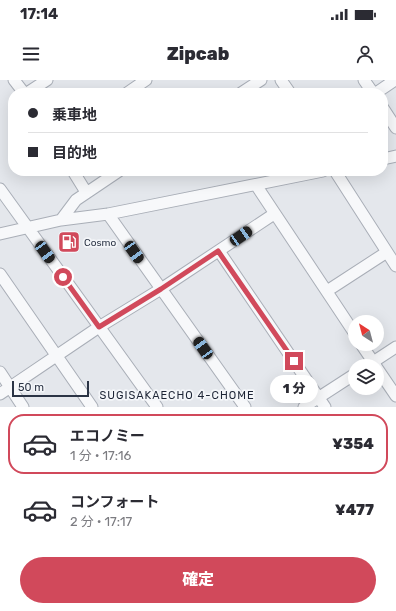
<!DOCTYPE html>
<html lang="ja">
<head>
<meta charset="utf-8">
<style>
	:root { --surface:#fff; --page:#f2f2f3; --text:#2b2b33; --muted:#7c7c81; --line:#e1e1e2; --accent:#d1495b }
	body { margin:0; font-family:Rubik,"Noto Sans JP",sans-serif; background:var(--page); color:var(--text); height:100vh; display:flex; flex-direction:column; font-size:15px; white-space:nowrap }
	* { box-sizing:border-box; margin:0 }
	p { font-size:13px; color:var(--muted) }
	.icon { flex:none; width:22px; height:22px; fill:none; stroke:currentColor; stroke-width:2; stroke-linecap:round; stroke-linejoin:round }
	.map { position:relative; height:327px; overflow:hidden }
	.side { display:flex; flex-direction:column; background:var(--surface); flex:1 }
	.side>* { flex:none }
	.hud { position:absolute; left:8px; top:8px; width:380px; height:88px; border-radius:16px; box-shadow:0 4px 16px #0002; display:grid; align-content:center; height:88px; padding:0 20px; background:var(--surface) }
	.needle { width:26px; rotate:324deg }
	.fabs { position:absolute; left:348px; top:235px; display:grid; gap:8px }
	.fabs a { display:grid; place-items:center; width:36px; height:36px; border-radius:50%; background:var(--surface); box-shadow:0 4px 16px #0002; font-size:20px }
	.scale { position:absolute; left:12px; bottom:10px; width:77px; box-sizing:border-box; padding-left:4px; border:2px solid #2b3445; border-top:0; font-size:11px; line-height:14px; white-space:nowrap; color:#2b3445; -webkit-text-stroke:3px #f4f6f9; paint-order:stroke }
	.end { position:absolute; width:18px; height:18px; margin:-9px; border:5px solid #d1495b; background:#fff; box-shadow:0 0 0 2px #fff }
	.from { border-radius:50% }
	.bubble { position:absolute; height:28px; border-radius:14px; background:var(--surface); box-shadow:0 4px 16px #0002; font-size:13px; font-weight:800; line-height:28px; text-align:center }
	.car { position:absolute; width:12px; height:24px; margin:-12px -6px; border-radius:5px; box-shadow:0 0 3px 1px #0007; background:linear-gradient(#222 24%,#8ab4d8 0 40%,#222 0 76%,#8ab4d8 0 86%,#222 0) }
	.hud b { display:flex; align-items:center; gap:14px; height:38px; font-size:15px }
	.hud b+b { border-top:1px solid var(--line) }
	.hud i { width:10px; height:10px; background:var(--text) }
	ul { padding:7px 0 0; list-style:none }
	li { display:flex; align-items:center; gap:12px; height:60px; margin:0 8px 6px; padding:0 12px; border:2px solid transparent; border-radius:16px }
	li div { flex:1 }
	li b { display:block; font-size:15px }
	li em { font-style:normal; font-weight:800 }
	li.on { border-color:var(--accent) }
	li>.icon { width:36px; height:36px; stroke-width:1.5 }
	.primary-button { display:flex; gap:8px; margin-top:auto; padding:8px 20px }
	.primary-button a { flex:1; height:46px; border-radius:24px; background:var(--accent); color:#fff; font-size:16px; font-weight:800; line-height:46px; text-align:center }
	.status { display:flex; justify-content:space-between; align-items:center; height:28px; padding:0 20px; background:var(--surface); direction:ltr }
	.status svg { height:11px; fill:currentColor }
	header { display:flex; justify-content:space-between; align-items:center; height:52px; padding:0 20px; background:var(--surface); font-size:18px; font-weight:800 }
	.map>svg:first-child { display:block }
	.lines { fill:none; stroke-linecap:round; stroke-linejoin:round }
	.minor-casing { stroke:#a9aeb7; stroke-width:13 }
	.minor { stroke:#f7f8fa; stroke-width:11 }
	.route { stroke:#d1495b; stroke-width:5 }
	.labels { text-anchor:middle; stroke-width:3.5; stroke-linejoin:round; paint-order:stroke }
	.poi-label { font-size:10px; fill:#2b3445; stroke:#f4f6f9; text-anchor:start }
	.neighbourhood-label { font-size:11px; letter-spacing:1px; fill:#1d2536; stroke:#f4f6f9 }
</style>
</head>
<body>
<div class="status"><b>17:14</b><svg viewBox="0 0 49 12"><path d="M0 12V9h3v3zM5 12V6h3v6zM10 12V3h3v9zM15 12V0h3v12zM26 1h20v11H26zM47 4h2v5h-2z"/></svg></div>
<header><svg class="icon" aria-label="menu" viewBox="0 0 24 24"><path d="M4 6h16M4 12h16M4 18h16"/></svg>Zipcab<svg class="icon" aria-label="person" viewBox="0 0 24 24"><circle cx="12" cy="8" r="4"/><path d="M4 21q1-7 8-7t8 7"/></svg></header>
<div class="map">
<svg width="396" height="327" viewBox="0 0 396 327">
	<rect width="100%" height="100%" fill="#e4e7ec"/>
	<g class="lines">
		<g class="minor-casing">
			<path id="minor" d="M 14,0 L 24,13
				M 281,0 L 290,13
				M 364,0 L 373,13
				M 27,13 L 47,0
				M 127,13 L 146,0
				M 241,13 L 261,0
				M 376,13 L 395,0
				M 383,28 L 396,48
				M 383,79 L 396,76
				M 73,91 L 86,112
				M 335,91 L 396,186
				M 256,105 L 355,254
				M 0,109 L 157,327
				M 108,134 L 245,327
				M 61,140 L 76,120 L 119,91
				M 0,154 L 61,140 L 108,134 L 323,91
				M 219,171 L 325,327
				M 0,194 L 92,327
				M 327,211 L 387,172
				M 361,264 L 376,286
				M 367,286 L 396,267
				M 377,288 L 396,316
				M 0,292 L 23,327
				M 0,314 L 99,247 L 161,209 L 274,134
				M 304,327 L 355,294"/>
		</g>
		<use href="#minor" class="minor"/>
	</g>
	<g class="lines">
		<path class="route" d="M 63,197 L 99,247 L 161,209 L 218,171 L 294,281"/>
	</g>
	<defs>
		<g id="fuel-square" transform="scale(1.15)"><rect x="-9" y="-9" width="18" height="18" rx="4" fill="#d1495b" stroke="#f4f6f9"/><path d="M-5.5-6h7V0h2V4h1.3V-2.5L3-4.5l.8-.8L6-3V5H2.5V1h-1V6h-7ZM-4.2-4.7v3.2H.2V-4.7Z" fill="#fff"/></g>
	</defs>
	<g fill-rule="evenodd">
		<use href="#fuel-square" x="69" y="162"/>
	</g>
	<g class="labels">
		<g class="poi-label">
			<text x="84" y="166">Cosmo</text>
		</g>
		<g class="neighbourhood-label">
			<text x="177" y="319">SUGISAKAECHO 4-CHOME</text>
		</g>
	</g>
</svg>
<div class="fabs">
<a><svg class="needle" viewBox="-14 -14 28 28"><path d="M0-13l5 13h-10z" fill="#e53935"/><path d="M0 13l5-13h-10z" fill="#7c7c81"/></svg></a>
<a><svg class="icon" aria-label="layers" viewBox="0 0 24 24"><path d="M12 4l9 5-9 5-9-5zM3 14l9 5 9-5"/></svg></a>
</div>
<div class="scale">50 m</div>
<i class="end from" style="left:63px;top:197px"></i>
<i class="end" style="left:294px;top:281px"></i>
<div class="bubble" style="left:270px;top:295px;width:48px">1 分</div>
<i class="car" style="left:241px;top:156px;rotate:56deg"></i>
<i class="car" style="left:45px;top:172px;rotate:144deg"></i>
<i class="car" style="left:134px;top:172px;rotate:145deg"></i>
<i class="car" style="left:203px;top:268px;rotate:325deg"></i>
<div class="hud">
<b><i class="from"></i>乗車地</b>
<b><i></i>目的地</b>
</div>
</div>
<section class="side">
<ul>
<li class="on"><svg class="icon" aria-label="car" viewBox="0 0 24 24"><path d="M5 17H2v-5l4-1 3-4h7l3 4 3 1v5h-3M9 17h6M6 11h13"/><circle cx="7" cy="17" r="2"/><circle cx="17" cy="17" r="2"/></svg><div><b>エコノミー</b><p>1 分 · 17:16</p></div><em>¥354</em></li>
<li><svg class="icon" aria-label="car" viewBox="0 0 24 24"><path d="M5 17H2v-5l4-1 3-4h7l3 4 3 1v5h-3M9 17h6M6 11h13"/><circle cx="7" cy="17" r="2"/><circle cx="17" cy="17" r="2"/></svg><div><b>コンフォート</b><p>2 分 · 17:17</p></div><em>¥477</em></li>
</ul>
<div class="primary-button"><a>確定</a></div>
</section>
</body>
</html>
